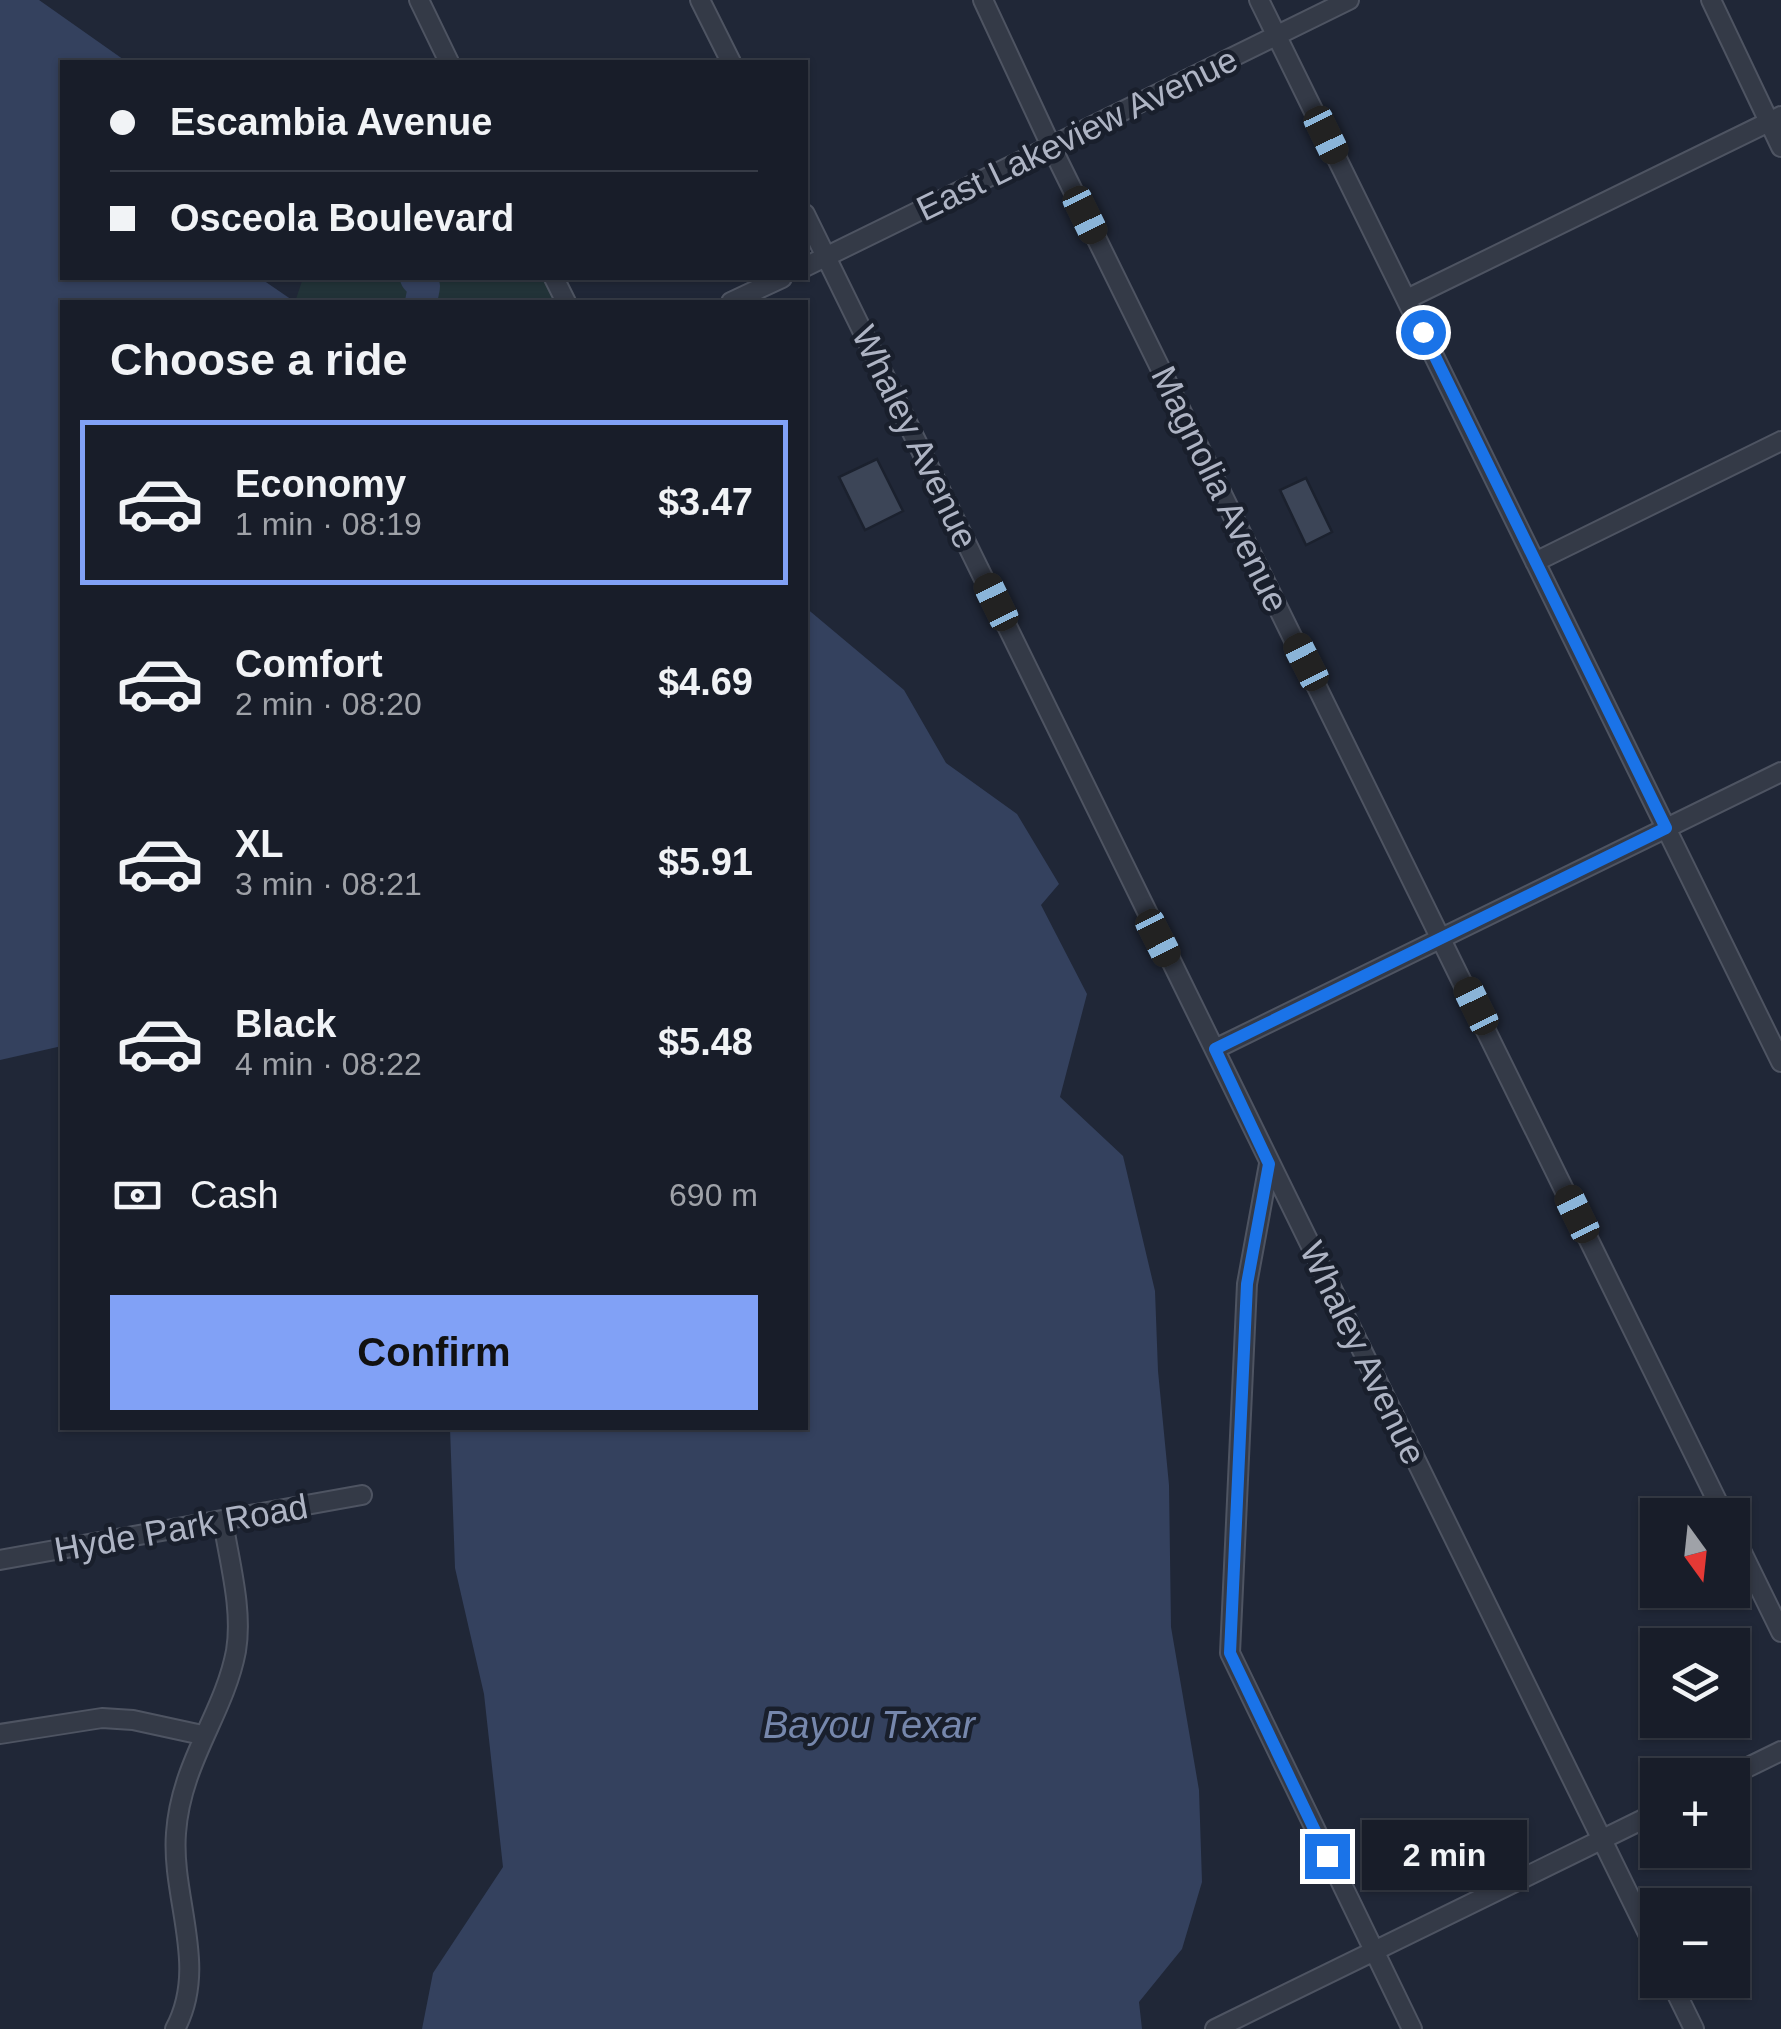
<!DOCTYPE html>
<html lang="en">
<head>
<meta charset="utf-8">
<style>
	:root { --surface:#181d29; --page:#252a35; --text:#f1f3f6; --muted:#9fa2a8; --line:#363b46; --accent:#81a1f6 }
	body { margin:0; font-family:Arial,sans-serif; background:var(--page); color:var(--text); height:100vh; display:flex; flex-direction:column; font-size:38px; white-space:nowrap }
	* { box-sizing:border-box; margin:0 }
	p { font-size:32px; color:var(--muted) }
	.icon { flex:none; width:55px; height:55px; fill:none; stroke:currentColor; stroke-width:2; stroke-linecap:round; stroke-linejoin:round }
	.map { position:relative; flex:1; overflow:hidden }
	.panel { position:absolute; left:60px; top:300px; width:748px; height:1130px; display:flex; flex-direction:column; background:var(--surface); border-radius:0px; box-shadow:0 2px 8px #0004,0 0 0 2px var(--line) }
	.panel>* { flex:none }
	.guide { position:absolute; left:60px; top:60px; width:748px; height:220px; border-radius:0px; box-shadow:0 2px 8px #0004,0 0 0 2px var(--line); display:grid; align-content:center; height:220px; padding:0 50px; background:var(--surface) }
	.needle { width:65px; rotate:165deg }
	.tools { position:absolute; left:1640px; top:1498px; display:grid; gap:20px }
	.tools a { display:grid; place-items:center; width:110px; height:110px; border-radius:0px; background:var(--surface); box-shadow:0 2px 8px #0004,0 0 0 2px var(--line); font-size:50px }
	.end { position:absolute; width:45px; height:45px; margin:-22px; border:12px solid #1a73e8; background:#fff; box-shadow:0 0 0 5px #fff }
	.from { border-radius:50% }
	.bubble { position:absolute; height:70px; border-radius:0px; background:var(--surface); box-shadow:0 2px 8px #0004,0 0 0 2px var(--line); font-size:32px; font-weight:700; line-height:70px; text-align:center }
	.car { position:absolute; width:30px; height:60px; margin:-30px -15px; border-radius:12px; box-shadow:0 0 8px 2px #0007; background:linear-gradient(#222 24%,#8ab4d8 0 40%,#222 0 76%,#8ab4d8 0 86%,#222 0) }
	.guide b { display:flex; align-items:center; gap:35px; height:95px; font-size:38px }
	.guide b+b { border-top:2px solid var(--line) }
	.guide i { width:25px; height:25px; background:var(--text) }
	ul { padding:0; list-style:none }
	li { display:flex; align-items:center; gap:30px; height:165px; margin:0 20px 15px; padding:0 30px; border:5px solid transparent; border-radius:0px }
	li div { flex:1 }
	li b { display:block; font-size:38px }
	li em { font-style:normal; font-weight:700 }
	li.active { border-color:var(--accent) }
	li>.icon { width:90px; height:90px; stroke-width:1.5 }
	h2 { padding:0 50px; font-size:45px; line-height:120px }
	.pay { display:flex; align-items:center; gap:25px; height:110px; padding:0 50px; font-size:38px }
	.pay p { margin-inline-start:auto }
	.button { display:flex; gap:20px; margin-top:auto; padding:20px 50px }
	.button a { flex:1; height:115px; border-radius:0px; background:var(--accent); color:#111; font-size:40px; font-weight:700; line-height:115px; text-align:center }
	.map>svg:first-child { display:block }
	.green { fill:#223338 }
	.water { fill:#34415e }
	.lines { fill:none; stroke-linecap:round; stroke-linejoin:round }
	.river { stroke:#34415e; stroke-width:32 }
	.building { fill:#3c4557; stroke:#1b212e; stroke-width:2.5 }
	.minor-casing { stroke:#4e5462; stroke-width:22 }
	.minor { stroke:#343a47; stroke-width:18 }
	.route { stroke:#1a73e8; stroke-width:12 }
	.labels { text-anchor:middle; stroke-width:9; stroke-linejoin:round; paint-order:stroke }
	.street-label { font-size:35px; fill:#aeb4c4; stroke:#191f2c }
	.water-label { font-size:38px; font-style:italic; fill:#7687ac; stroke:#191f2c }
</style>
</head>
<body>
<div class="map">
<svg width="1781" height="2029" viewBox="0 0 1781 2029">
	<rect width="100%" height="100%" fill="#202737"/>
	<path class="green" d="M 303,278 L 544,278 L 554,302 L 295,302 Z"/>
	<path class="water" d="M 0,0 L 39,0 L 127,62 L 62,62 L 62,278 L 260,278 L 295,302 L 62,302 L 62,1046 L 0,1060 Z
		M 805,607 L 904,690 L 946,763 L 1017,814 L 1059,884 L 1041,905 L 1087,994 L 1060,1097 L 1123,1156 L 1155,1291 L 1158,1371 L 1169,1485 L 1171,1627 L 1199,1790 L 1202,1882 L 1182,1949 L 1139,2002 L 1142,2029 L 422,2029 L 433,1973 L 503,1867 L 484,1694 L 455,1568 L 450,1428 L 805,1428 Z"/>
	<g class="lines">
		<path class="river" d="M 416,278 L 424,287 L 421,302"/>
	</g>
	<path class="building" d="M 877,459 L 903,511 L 865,530 L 839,477 Z
		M 1306,478 L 1332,532 L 1306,545 L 1280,490 Z"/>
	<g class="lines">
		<g class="minor-casing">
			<path id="minor" d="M 419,0 L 449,62
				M 700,0 L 731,62
				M 983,0 L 1051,146 L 1724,1515
				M 1259,0 L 1781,1062
				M 1711,0 L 1781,147
				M 805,214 L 1658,1954
				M 805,267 L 1349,0
				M 554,278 L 566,302
				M 1407,299 L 1781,116
				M 731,302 L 782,278
				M 1535,562 L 1781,441
				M 1215,1049 L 1781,772
				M 1269,1164 L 1247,1284 L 1230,1653 L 1412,2029
				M 1732,1532 L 1781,1632
				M 0,1560 L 362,1495
				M 0,1734 L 102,1718 L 133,1720 L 202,1735
				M 1732,1775 L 1781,1751
				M 1670,1980 L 1694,2029
				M 175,2029 C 209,1966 171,1899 176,1833 C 181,1762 224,1714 236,1651 C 243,1609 229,1561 223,1521
				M 1215,2029 L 1658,1812"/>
		</g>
		<use href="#minor" class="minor"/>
	</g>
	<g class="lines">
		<path class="route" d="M 1327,1856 L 1230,1653 L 1247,1284 L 1269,1164 L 1215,1049 L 1666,828 L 1423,332"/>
	</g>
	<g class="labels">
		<g class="street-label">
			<text transform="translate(1077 134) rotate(-26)" y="12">East Lakeview Avenue</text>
			<text transform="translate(915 437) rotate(64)" y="12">Whaley Avenue</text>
			<text transform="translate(1220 489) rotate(64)" y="12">Magnolia Avenue</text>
			<text transform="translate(1363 1353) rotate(64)" y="12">Whaley Avenue</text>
			<text transform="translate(181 1528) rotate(-10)" y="12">Hyde Park Road</text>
		</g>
		<g class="water-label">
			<text x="869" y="1738">Bayou Texar</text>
		</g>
	</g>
</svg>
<div class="tools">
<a><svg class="needle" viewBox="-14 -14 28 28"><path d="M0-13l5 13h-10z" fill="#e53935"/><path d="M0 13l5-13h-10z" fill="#9fa2a8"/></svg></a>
<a><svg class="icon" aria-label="layers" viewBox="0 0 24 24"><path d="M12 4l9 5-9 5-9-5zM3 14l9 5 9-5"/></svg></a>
<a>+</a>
<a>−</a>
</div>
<i class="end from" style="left:1423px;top:332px"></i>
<i class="end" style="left:1327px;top:1856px"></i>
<div class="bubble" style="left:1362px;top:1820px;width:165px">2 min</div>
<i class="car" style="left:1326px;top:135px;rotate:154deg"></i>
<i class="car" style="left:1085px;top:215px;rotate:154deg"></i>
<i class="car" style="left:996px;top:602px;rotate:334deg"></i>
<i class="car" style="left:1306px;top:662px;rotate:333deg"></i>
<i class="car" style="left:1158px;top:938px;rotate:153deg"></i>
<i class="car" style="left:1476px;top:1006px;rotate:334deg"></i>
<i class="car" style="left:1577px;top:1214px;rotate:334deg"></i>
<div class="guide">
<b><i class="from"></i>Escambia Avenue</b>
<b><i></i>Osceola Boulevard</b>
</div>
<section class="panel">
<h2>Choose a ride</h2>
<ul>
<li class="active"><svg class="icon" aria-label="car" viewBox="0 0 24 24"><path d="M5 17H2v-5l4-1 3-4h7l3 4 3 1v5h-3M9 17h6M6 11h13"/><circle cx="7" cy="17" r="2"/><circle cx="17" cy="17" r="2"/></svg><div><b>Economy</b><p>1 min · 08:19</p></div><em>$3.47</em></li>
<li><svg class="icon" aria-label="car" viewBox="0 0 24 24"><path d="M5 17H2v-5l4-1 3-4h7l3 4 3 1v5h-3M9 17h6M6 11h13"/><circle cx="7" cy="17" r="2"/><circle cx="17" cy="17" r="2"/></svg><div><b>Comfort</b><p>2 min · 08:20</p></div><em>$4.69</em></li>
<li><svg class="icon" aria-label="car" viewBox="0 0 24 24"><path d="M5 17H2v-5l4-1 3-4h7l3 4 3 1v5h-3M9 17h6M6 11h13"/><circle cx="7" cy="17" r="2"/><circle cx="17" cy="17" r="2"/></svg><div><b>XL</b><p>3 min · 08:21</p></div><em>$5.91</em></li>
<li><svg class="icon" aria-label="car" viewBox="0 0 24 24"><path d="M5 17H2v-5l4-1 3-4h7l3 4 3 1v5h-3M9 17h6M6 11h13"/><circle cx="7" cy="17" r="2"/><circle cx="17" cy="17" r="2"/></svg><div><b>Black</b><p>4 min · 08:22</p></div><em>$5.48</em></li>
</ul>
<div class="pay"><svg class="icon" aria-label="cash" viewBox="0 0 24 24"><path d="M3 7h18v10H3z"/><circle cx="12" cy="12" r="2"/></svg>Cash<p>690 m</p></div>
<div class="button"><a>Confirm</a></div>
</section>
</div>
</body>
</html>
